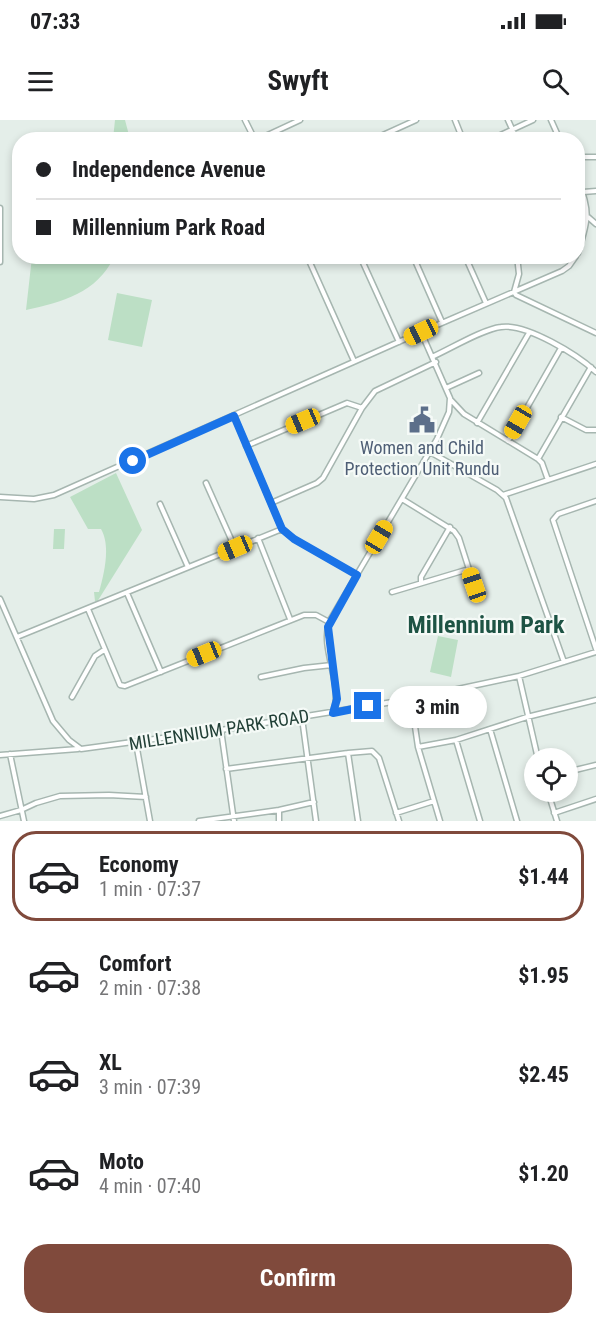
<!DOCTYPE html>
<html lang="en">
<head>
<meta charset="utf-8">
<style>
	:root { --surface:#fff; --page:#f6f6f6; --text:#202124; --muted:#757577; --line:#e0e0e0; --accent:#804a3c }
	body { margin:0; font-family:"Roboto Condensed",sans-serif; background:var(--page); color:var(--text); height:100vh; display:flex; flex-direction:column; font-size:22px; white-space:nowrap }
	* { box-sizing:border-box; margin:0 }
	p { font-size:20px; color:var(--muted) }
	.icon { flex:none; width:33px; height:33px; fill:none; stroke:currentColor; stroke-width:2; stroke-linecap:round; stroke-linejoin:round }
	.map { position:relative; height:701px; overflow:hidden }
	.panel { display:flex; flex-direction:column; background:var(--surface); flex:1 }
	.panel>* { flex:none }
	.guide { position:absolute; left:12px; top:12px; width:573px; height:132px; border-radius:24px; box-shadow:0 3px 9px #0003; display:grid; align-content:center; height:132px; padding:0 24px; background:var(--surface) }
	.controls { position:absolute; left:524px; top:628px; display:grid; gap:12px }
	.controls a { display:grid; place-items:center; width:54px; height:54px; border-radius:50%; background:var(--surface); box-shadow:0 3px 9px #0003; font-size:30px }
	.end { position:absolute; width:27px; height:27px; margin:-14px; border:8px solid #1a73e8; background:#fff; box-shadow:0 0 0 3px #fff }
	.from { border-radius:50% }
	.bubble { position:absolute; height:42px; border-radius:21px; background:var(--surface); box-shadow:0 3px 9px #0003; font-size:20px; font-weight:700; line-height:42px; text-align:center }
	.car { position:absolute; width:18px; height:36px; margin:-18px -9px; border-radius:8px; box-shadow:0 0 4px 2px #0007; background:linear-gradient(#f5c518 24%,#345 0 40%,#f5c518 0 76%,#345 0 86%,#f5c518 0) }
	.guide b { display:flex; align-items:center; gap:21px; height:57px; font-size:22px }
	.guide b+b { border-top:2px solid var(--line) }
	.guide i { width:15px; height:15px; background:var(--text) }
	ul { padding:10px 0 0; list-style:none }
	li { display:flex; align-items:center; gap:18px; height:90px; margin:0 12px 9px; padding:0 12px; border:3px solid transparent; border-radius:24px }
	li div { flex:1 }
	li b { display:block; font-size:22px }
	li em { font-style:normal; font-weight:700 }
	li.current { border-color:var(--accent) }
	li>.icon { width:54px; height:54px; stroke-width:1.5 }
	.primary-button { display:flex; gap:12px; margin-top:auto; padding:12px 24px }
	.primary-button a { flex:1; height:69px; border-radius:24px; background:var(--accent); color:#fff; font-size:24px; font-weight:700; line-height:69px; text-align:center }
	.status { display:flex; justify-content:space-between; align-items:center; height:42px; padding:0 30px; background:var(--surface); direction:ltr }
	.status svg { height:16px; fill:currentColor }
	header { display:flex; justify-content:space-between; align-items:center; height:78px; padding:0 24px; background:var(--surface); font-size:27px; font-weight:700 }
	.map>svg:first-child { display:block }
	.green { fill:#bcdfc5 }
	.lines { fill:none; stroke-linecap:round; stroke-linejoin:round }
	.minor-casing { stroke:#a6b6b0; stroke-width:7 }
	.minor { stroke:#fff; stroke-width:4 }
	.route { stroke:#1a73e8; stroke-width:8 }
	.labels { text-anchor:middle; stroke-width:4.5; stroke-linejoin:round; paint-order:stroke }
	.service-label { font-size:18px; fill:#4e5e75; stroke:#f5faf7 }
	.street-label { font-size:18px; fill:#224037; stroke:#f5faf7 }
	.district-label { font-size:24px; font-weight:bold; fill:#1d5344; stroke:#f5faf7 }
</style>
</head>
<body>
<div class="status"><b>07:33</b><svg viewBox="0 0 49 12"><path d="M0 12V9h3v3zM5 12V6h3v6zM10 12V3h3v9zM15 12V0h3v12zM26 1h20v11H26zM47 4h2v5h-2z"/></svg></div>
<header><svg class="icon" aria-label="menu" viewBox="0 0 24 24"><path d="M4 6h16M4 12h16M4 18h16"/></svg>Swyft<svg class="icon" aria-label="search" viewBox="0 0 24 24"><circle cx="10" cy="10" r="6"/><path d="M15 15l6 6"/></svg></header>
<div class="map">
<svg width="596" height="701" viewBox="0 0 596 701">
	<rect width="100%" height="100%" fill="#e4eee9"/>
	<path class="green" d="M 115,0 L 125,0 L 130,19 L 113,19 Z
		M 32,137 L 109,136 L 114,137 C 97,173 62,182 26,190 Z
		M 117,173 L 152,180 L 142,227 L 108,220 Z
		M 116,353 L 142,410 L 97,482 L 95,481 L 94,472 L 99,472 C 104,454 111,426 101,409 L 88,409 L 70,377 Z
		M 54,409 L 65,409 L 64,429 L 53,429 Z
		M 438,516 L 458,520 L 451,557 L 430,552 Z"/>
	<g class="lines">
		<g class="minor-casing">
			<path id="minor" d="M 245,0 L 255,20
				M 455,0 L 463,20
				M 508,0 L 517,20
				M 551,0 L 560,20
				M 257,20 L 300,0
				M 372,20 L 416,0
				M 490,20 L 533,0
				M 578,37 L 596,37
				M 578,60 C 591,93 588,100 578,133
				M 583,72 L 596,71
				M 0,88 L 0,142
				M 588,97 L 596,104
				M 307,136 L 354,241
				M 360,136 L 399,222
				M 413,136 L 442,202
				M 465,136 L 486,183
				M 517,136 L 519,154 L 514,172 L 516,175 L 596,213
				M 432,237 C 450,229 483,209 501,207 C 526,203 578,235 596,252
				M 446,268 L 479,253
				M 450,279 L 464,294 L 538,339 L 542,343 L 548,360
				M 234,296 L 282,409 L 294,419 L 357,455
				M 561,297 L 586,310 L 596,310
				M 477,303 L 529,213
				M 508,321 L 561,228
				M 246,326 L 347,283 L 362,288
				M 430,332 L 497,370 L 506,378 L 564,542
				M 538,339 L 591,247
				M 206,363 L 235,428
				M 503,375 L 596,344
				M 0,377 L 34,379 L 54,375 L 421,212 L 562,151 L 569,146 L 576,136
				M 402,379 L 454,411 L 459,418 L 474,465
				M 596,381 L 558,394 L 553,400 L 596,529
				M 271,383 L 317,363 L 323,358 L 362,288 L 375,271 L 436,242
				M 160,384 L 188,447
				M 258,418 L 290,499
				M 421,463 L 421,457 L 450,407
				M 392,472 L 469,449
				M 127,473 L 161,552
				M 0,479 L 53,601 L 69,620 L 81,629 L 221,610 L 411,579 L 519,556 L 596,532
				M 88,489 L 120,565 L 125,566 L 304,495 L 316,495 L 329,502
				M 17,517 L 282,409
				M 519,556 L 538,639
				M 261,557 L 304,548 L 332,545
				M 72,577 L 95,536 L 104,530
				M 411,579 L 418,627 L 440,701
				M 333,593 C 344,565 320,530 329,502 L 437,319 L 449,292 L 450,278 L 421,212
				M 302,598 L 316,701
				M 490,609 L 517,701
				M 221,610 L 234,701
				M 456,620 L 480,701
				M 136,623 L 150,701
				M 418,627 L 456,620 L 527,597 L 596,580
				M 348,633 L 358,701
				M 10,634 L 24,701
				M 0,635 L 78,629
				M 226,649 L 348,633 L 372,631 L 379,638 L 399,701
				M 567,652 L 596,645
				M 548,672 L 557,701
				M 279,690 L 279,701
				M 396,693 L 434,681
				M 554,693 L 596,679
				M 0,696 L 21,690 L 36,683 L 60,676 L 109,675 L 146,677
				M 199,701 L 279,690 L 314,682"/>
		</g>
		<use href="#minor" class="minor"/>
	</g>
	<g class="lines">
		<path class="route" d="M 133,341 L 234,296 L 282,409 L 294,419 L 357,455 L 328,507 L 337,579 L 333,593 L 368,586"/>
	</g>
	<defs>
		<g id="civic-bare" transform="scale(2.07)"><path d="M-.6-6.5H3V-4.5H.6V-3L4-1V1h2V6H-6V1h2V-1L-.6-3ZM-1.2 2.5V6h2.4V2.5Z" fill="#5c6f8a" stroke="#f5faf7" stroke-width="2.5" paint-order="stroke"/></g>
	</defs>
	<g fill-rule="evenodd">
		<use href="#civic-bare" x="422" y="300"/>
	</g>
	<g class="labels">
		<g class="service-label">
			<text x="422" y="334">Women and Child<tspan x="422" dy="21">Protection Unit Rundu</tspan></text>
		</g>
		<g class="street-label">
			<text transform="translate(219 610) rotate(-9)" y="6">MILLENNIUM PARK ROAD</text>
		</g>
		<g class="district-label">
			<text x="486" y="513">Millennium Park</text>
		</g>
	</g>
</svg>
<div class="controls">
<a><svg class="icon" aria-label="locate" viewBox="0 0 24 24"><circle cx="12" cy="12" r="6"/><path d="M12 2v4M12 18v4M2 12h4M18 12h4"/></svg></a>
</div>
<i class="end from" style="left:133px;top:341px"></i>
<i class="end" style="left:368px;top:586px"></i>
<div class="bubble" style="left:388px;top:566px;width:99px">3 min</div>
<i class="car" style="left:421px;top:212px;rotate:245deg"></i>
<i class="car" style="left:303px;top:301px;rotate:247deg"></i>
<i class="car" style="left:518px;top:302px;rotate:210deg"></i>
<i class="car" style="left:379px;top:417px;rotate:31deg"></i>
<i class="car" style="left:235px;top:428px;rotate:247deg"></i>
<i class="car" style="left:474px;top:465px;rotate:341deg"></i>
<i class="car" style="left:204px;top:534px;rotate:248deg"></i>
<div class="guide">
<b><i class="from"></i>Independence Avenue</b>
<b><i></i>Millennium Park Road</b>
</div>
</div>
<section class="panel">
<ul>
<li class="current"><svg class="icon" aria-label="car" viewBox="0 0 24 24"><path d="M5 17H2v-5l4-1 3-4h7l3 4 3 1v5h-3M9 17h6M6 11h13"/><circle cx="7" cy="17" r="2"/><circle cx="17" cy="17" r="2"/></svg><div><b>Economy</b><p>1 min · 07:37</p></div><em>$1.44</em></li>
<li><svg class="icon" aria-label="car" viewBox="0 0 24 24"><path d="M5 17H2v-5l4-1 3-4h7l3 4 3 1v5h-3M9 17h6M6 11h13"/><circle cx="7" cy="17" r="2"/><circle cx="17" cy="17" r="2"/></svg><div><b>Comfort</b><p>2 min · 07:38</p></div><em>$1.95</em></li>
<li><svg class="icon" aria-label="car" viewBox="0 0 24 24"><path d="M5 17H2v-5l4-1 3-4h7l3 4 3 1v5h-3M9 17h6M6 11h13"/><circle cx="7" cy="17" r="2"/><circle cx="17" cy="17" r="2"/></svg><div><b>XL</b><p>3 min · 07:39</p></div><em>$2.45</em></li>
<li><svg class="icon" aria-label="car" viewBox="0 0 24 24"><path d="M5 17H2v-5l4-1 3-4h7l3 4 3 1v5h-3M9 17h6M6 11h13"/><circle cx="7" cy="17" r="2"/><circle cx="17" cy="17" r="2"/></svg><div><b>Moto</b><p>4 min · 07:40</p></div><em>$1.20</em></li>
</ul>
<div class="primary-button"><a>Confirm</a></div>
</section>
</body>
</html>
